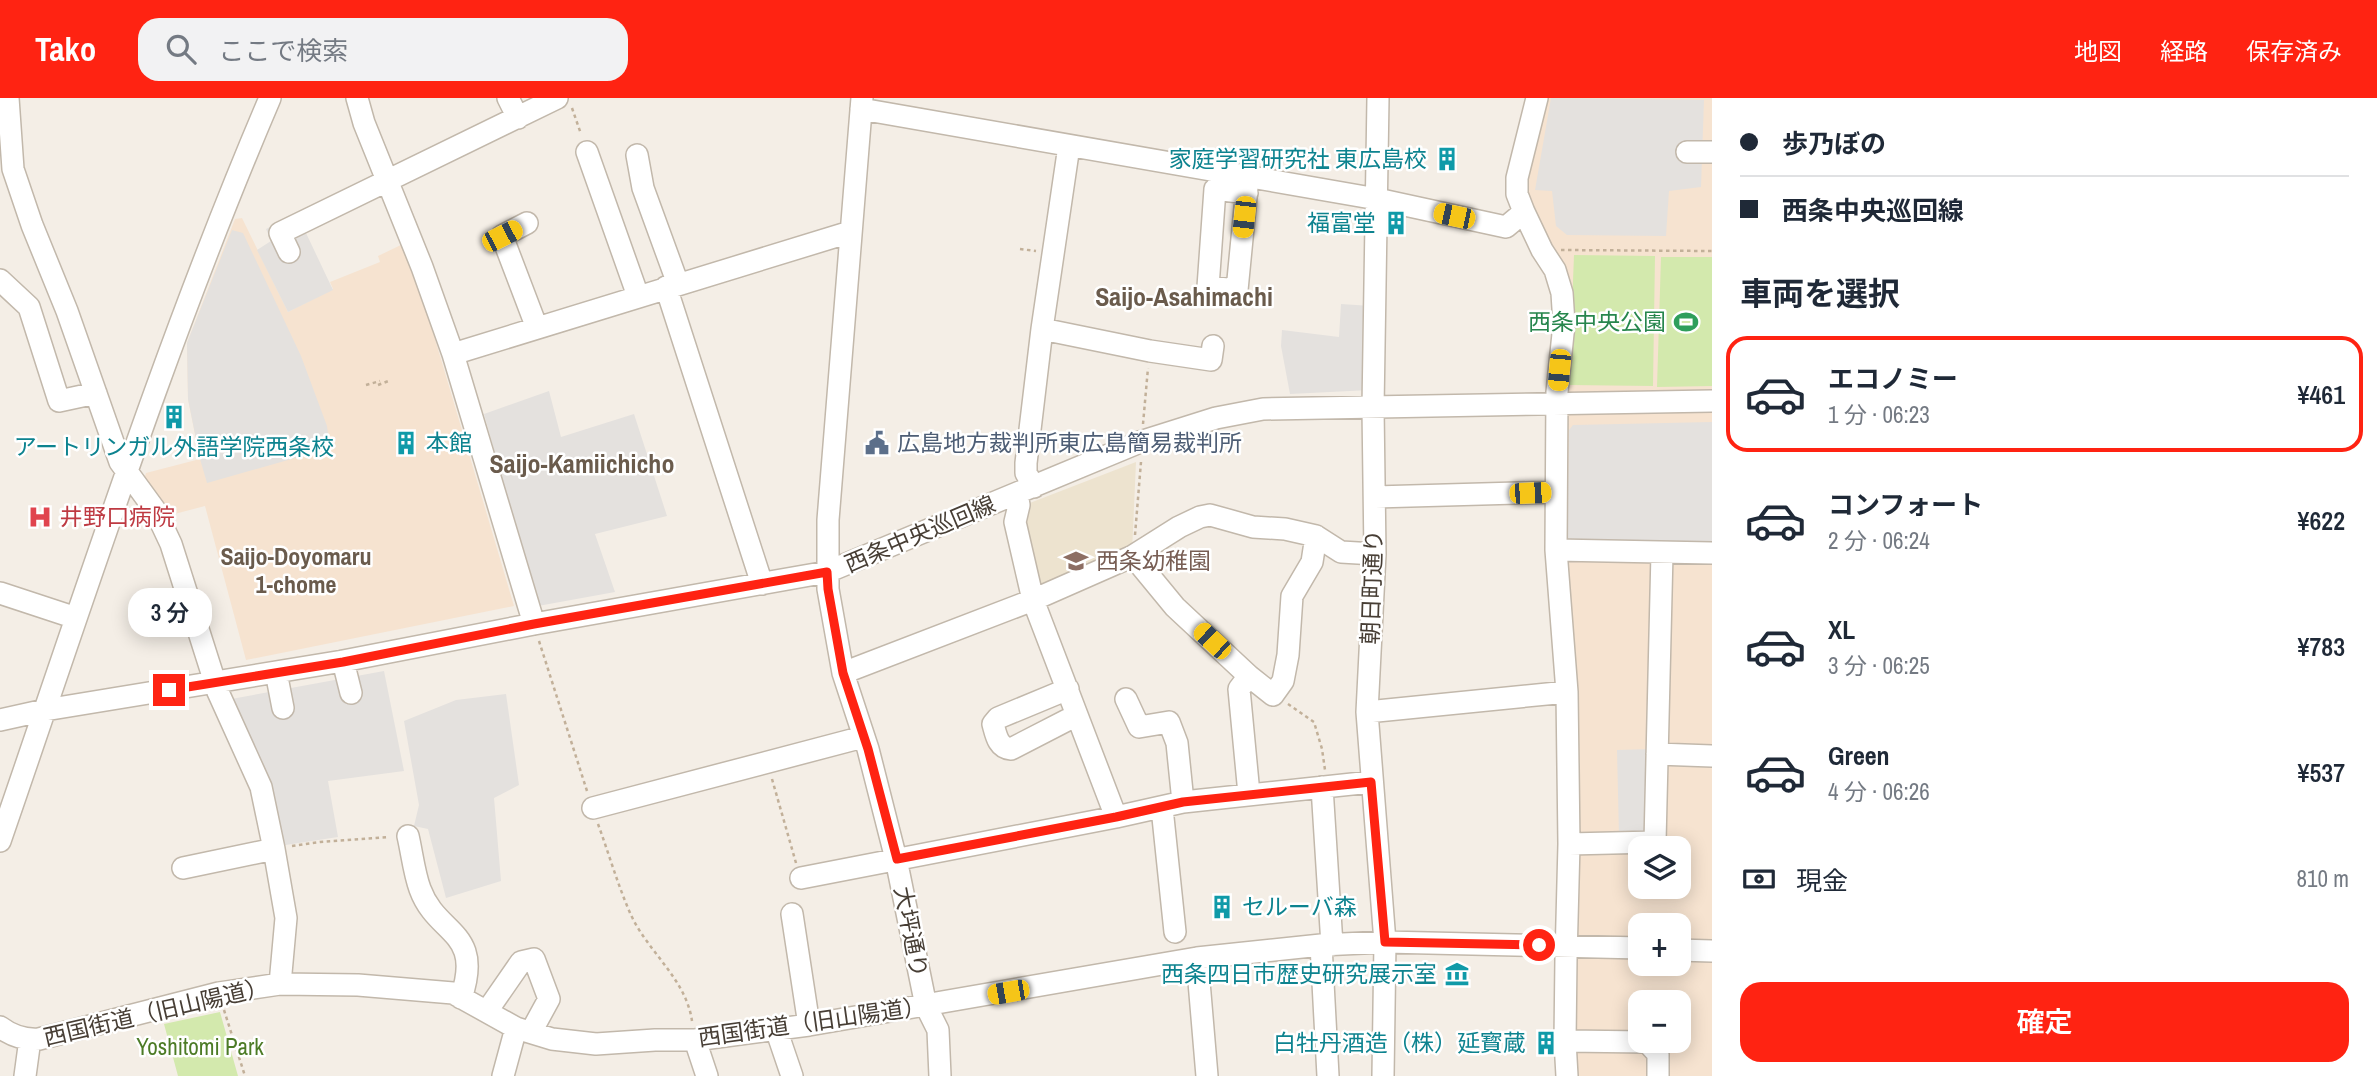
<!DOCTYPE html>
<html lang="ja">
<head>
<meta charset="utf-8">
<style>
	:root { --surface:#fff; --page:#f2f2f3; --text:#1f2937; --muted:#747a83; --line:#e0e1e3; --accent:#ff2312 }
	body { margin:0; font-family:"Archivo Narrow","Noto Sans JP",sans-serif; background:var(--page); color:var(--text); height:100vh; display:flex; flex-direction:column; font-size:26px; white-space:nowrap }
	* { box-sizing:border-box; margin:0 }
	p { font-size:23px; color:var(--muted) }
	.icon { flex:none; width:38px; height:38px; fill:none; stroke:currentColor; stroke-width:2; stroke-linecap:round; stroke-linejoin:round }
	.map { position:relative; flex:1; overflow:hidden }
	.panel { display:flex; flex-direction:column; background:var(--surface); width:665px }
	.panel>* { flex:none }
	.guide { display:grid; align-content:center; height:154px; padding:0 28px; background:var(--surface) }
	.buttons { position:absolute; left:1628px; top:738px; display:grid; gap:14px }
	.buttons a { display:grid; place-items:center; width:63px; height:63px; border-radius:14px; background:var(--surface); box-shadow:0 4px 18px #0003; font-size:35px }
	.end { position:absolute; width:32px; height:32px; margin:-16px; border:9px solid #ff2312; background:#fff; box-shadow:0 0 0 4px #fff }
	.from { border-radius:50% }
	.bubble { position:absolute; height:49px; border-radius:21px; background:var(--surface); box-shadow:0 4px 18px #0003; font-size:23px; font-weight:600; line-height:49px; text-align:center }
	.car { position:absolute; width:21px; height:42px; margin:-21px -10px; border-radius:9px; box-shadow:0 0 5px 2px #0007; background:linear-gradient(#f5c518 24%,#345 0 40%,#f5c518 0 76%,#345 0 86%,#f5c518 0) }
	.guide b { display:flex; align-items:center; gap:24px; height:66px; font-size:26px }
	.guide b+b { border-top:2px solid var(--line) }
	.guide i { width:18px; height:18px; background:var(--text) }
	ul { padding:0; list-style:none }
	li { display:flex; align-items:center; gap:21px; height:116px; margin:0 14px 10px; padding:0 14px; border:4px solid transparent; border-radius:21px }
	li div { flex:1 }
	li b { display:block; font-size:26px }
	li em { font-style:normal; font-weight:600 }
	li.current { border-color:var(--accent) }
	li>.icon { width:63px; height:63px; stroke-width:1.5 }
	h2 { padding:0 28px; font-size:32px; line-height:84px }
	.pay { display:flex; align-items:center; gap:18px; height:77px; padding:0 28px; font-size:26px }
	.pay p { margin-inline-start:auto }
	.button { display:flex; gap:14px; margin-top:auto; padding:14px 28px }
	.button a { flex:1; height:80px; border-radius:21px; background:var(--accent); color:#fff; font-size:28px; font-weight:600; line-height:80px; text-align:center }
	header { display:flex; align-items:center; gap:42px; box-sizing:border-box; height:98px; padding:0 35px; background:var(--accent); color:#fff }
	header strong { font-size:33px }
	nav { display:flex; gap:38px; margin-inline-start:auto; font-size:24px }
	.search { width:490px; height:63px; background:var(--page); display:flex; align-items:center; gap:18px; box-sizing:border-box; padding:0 24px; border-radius:21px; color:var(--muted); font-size:26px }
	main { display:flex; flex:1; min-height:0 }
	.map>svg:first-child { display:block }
	.commercial { fill:#f6e3d0; fill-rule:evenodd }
	.education { fill:#ede3cf }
	.green { fill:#d3e9ad }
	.parking { fill:#e4e1de }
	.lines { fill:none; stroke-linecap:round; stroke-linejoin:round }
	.minor-casing { stroke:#c2b8ab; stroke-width:24 }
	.path { stroke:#c2b099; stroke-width:2.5; stroke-dasharray:3.5 3.5; stroke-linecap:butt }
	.minor { stroke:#fff; stroke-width:21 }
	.route { stroke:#ff2312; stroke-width:9 }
	.labels { text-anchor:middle; stroke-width:5; stroke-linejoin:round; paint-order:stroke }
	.culture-label { font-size:23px; fill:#0d838f; stroke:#fff; text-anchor:end }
	.leisure-label { font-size:23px; fill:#27864d; stroke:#fff; text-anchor:end }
	.service-label { font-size:23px; fill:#4e5e75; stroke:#fff; text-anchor:start }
	.health-label { font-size:23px; fill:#be3a42; stroke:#fff; text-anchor:start }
	.street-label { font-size:23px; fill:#473e35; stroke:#fff }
	.education-label { font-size:23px; fill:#785e54; stroke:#fff; text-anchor:start }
	.park-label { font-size:23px; fill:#4c7b26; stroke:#fff }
	.neighbourhood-label { font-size:24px; font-weight:bold; fill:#6a5b4c; stroke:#fff }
	.quarter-label { font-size:26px; font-weight:bold; fill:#6a5b4c; stroke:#fff }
</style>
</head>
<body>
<header>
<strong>Tako</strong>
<div class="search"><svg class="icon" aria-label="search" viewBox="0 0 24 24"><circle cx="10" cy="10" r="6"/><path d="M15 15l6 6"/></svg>ここで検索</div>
<nav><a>地図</a><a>経路</a><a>保存済み</a></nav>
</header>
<main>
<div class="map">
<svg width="1712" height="978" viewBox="0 0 1712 978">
	<rect width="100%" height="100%" fill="#f4eee6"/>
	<path class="commercial" d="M 1534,0 L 1712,0 L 1712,978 L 1562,978 L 1558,206 L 1521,111 ZM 1640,751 L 1678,751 L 1678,789 L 1640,789 ZM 1640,828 L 1678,828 L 1678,866 L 1640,866 ZM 1640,905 L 1678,905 L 1678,943 L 1640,943 Z
		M 242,120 L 288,214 L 333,191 L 330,184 L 380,164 L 378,158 L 403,146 L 414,170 L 514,508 L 246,562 L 205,408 L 163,419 L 143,385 L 146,375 L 200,361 L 188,301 L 187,245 L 235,121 Z"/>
	<path class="education" d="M 1136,364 L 1132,454 L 1034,496 L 1022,408 Z"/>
	<path class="green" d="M 1574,157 L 1655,158 L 1653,288 L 1569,287 Z
		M 1661,159 L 1712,159 L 1712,288 L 1657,289 Z
		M 220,914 L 238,978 L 178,978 L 164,926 Z"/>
	<path class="parking" d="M 1551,0 L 1704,2 L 1701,89 L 1669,93 L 1666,138 L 1567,137 L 1556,128 L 1552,93 L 1535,92 Z
		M 297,116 L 333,192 L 288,214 L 257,152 L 271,143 L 266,131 Z
		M 232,132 L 243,135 L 301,258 L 327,328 L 330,350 L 207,385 L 200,361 L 188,301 L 187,245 Z
		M 1341,206 L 1371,208 L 1370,292 L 1290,296 L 1281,248 L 1282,232 L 1339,239 Z
		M 549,293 L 561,339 L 634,316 L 667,418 L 595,436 L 615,494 L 538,508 L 484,316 Z
		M 1712,324 L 1712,443 L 1567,444 L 1569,332 L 1573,327 Z
		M 384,573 L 404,673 L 328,683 L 338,739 L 279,748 L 226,602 Z
		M 506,596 L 519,687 L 494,700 L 501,783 L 446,800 L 428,731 L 414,728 L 419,707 L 404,623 L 456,602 Z
		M 1652,651 L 1654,738 L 1619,738 L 1617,652 Z"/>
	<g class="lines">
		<g class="minor-casing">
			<path id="minor" d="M 8,0 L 13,71 L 32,127 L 67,213 L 120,364 L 155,412 L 171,446 L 218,594 L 261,689 L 274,751 L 286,820 L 280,886
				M 357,0 L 364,25 L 422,169 L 453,256 L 534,526
				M 508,0 L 518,20
				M 862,0 L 828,422 L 828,491 L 843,575 L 868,651 L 896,761 L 926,908 L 938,932 L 940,978
				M 1378,0 L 1373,310 L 1375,456 L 1367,614 L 1385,844 L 1383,978
				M 1537,0 L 1517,80 L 1517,96 L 1524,114 L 1542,152 L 1555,172 L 1562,195 L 1564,226 L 1557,294 L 1556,452 L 1567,594 L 1569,746 L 1566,860 L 1565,943 L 1567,978
				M 861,11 L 1377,101 L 1506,129 L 1524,114
				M 587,54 L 638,198
				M 1687,54 L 1712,54
				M 637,57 L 643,90 L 678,186
				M 1247,95 L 1215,91 L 1208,189 L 1237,192 L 1248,79
				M 527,125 L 502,138 L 537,230
				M 289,154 L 280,135 L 557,0
				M 0,182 L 29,209 L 59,303 L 96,295
				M 666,189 L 762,486
				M 1042,231 L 1150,253 L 1211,262 L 1213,248
				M 453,256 L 850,134
				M 1034,389 L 1026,375 L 1026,365 L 1042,231 L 1069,48
				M 1017,396 L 1019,407 L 1015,424 L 1033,502 L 1116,719
				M 1375,399 L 1556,394
				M 1556,452 L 1712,455
				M 1133,458 L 1175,509 L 1249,578 L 1239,591 L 1249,696
				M 0,495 L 76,520
				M 343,563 L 351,595
				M 276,574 L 283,610
				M 843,575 L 1033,502 L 1133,458 L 1179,429 L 1200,419 L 1210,417 L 1253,429 L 1285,431 L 1316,438 L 1341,454 L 1375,456
				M 1249,578 L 1273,597 L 1283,583 L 1288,557 L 1292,498 L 1312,464 L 1316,438
				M 1068,591 L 998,620 L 993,626 C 996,637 998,650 1011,651 L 1077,617
				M 1126,601 L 1139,629 L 1169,624 L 1177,645 L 1183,704
				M 1367,614 L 1567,594
				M 0,622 L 45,612 L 343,563 L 534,526 L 827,474 L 1140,344 L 1216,320 L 1263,311 L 1712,303
				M 1657,656 L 1712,658
				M 1322,689 L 1332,847
				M 593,710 L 863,639
				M 1162,710 L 1175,834
				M 408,738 C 412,755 414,775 420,791 C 437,838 484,832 461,900
				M 0,743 C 86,494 166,243 270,0
				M 1569,746 L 1655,744 L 1662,455
				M 183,770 L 274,751
				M 801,780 L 1116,719 L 1183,704 L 1371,684
				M 792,816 L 809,927
				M 1321,847 L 1328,978
				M 1678,852 L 1712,853
				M 1197,860 L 1207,978
				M 487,913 L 521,864 L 534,861 L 549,901 L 531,934
				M 0,929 C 12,938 24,942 39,941 L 219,895 L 280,886 L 358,887 L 453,895 L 516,930 L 552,941 L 596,946 L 655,942 L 695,942 L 809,927 L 1197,860 L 1321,847 L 1385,844 L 1640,850
				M 776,931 L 792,978
				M 695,942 L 707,978
				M 1565,943 L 1647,944 L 1658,956 L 1658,978
				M 25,978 L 30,941
				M 503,978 L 516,930"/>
		</g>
		<path class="path" d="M 572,10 L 581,36
			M 1020,151 L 1036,153
			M 1561,152 L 1712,153
			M 366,287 L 380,283
			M 378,287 L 391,282
			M 1143,326 L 1148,270
			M 1135,437 L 1141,364
			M 539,543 L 587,693
			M 1288,606 L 1314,624 L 1322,651 L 1325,672
			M 772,681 L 796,765
			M 598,726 C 609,756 618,788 631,817 C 648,854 686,881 692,923
			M 292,748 L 320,744 L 389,739
			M 224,912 L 245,978"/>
		<use href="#minor" class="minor"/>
	</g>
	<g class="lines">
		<path class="route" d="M 169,592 L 343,564 L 534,526 L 827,474 L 828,491 L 843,575 L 868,651 L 897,761 L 1116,719 L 1183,704 L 1371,684 L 1385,844 L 1539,847"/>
	</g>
	<defs>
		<g id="building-bare" transform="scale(1.89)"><path d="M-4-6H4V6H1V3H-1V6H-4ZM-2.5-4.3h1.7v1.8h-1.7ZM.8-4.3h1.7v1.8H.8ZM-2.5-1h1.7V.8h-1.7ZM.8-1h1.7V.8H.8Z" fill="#0f9aa8" stroke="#fff" stroke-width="2.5" paint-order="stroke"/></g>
		<g id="stadium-bare" transform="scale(1.89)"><path d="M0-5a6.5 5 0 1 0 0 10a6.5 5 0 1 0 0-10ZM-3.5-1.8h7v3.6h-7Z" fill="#2e9e5b" stroke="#fff" stroke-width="2.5" paint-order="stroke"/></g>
		<g id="civic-bare" transform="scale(1.89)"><path d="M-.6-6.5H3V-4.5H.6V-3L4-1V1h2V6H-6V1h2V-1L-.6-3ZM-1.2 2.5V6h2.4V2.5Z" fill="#5c6f8a" stroke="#fff" stroke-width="2.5" paint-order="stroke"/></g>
		<g id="hospital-bare" transform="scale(1.89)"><path d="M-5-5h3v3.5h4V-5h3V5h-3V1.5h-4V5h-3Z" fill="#e0444e" stroke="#fff" stroke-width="2.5" paint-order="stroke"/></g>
		<g id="school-bare" transform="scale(1.89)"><path d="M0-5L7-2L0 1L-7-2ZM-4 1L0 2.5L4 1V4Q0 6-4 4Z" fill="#8d6e63" stroke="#fff" stroke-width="2.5" paint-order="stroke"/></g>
		<g id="museum-bare" transform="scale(1.89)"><path d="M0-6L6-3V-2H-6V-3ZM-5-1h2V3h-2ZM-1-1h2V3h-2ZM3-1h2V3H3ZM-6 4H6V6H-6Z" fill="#0f9aa8" stroke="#fff" stroke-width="2.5" paint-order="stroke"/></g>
	</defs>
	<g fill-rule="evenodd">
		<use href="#building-bare" x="1447" y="61"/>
		<use href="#building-bare" x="1396" y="125"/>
		<use href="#stadium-bare" x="1686" y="224"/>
		<use href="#building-bare" x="174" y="319"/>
		<use href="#building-bare" x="406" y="345"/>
		<use href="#civic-bare" x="877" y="345"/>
		<use href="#hospital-bare" x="40" y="419"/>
		<use href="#school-bare" x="1076" y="463"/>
		<use href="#building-bare" x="1222" y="809"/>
		<use href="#museum-bare" x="1457" y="876"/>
		<use href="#building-bare" x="1546" y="945"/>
	</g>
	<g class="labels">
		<g class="culture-label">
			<text x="1427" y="69">家庭学習研究社 東広島校</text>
			<text x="1376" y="133">福富堂</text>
			<text x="426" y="353" text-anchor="start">本館</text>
			<text x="174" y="357" text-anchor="middle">アートリンガル外語学院西条校</text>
			<text x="1242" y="817" text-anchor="start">セルーバ森</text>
			<text x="1437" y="884">西条四日市歴史研究展示室</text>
			<text x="1526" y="953">白牡丹酒造（株）延寳蔵</text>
		</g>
		<g class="leisure-label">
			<text x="1666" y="232">西条中央公園</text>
		</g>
		<g class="service-label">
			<text x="897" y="353">広島地方裁判所東広島簡易裁判所</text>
		</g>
		<g class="health-label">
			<text x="60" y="427">井野口病院</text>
		</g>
		<g class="street-label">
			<text transform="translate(920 436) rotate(-23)" y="8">西条中央巡回線</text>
			<text transform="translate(1372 489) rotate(-88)" y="8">朝日町通り</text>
			<text transform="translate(911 834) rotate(79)" y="8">大坪通り</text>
			<text transform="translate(156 914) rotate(-13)" y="8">西国街道（旧山陽道）</text>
			<text transform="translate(812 924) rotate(-8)" y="8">西国街道（旧山陽道）</text>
		</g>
		<g class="education-label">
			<text x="1096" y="471">西条幼稚園</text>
		</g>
		<g class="park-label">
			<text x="200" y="957">Yoshitomi Park</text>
		</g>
		<g class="neighbourhood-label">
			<text x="296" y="467">Saijo-Doyomaru<tspan x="296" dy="28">1-chome</tspan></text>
		</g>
		<g class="quarter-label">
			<text x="1184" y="208">Saijo-Asahimachi</text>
			<text x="582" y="375">Saijo-Kamiichicho</text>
		</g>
	</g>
</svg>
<div class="buttons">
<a><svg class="icon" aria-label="layers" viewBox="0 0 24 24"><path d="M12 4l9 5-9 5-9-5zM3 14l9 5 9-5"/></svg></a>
<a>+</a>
<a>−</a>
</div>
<i class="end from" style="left:1539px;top:847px"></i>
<i class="end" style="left:169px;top:592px"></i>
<div class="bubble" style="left:128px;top:490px;width:84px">3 分</div>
<i class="car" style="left:1454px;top:118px;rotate:282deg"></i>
<i class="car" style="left:1244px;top:119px;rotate:186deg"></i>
<i class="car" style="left:502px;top:138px;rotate:63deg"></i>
<i class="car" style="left:1559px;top:272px;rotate:185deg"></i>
<i class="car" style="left:1530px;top:395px;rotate:88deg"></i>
<i class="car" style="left:1212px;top:543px;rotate:313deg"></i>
<i class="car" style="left:1008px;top:894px;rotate:260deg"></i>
</div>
<section class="panel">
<div class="guide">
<b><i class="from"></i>歩乃ぼの</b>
<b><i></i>西条中央巡回線</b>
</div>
<h2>車両を選択</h2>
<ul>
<li class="current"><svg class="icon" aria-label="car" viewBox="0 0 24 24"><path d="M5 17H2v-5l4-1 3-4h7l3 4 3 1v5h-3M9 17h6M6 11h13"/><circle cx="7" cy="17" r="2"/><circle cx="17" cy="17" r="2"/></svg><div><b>エコノミー</b><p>1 分 · 06:23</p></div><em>¥461</em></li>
<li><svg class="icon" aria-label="car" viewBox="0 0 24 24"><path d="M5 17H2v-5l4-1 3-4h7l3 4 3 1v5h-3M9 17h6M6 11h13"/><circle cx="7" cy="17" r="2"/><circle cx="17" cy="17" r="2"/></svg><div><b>コンフォート</b><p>2 分 · 06:24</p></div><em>¥622</em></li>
<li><svg class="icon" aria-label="car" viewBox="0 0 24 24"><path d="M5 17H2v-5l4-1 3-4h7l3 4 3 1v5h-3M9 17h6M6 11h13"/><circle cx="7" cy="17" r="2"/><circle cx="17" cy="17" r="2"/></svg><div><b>XL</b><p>3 分 · 06:25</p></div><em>¥783</em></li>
<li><svg class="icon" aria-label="car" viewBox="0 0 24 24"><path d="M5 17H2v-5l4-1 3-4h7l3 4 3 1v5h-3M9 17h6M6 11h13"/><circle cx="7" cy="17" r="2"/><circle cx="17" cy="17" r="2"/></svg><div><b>Green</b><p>4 分 · 06:26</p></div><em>¥537</em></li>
</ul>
<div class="pay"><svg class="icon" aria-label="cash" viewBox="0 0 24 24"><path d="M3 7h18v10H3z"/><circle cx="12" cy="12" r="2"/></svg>現金<p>810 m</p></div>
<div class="button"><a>確定</a></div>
</section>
</main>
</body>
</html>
